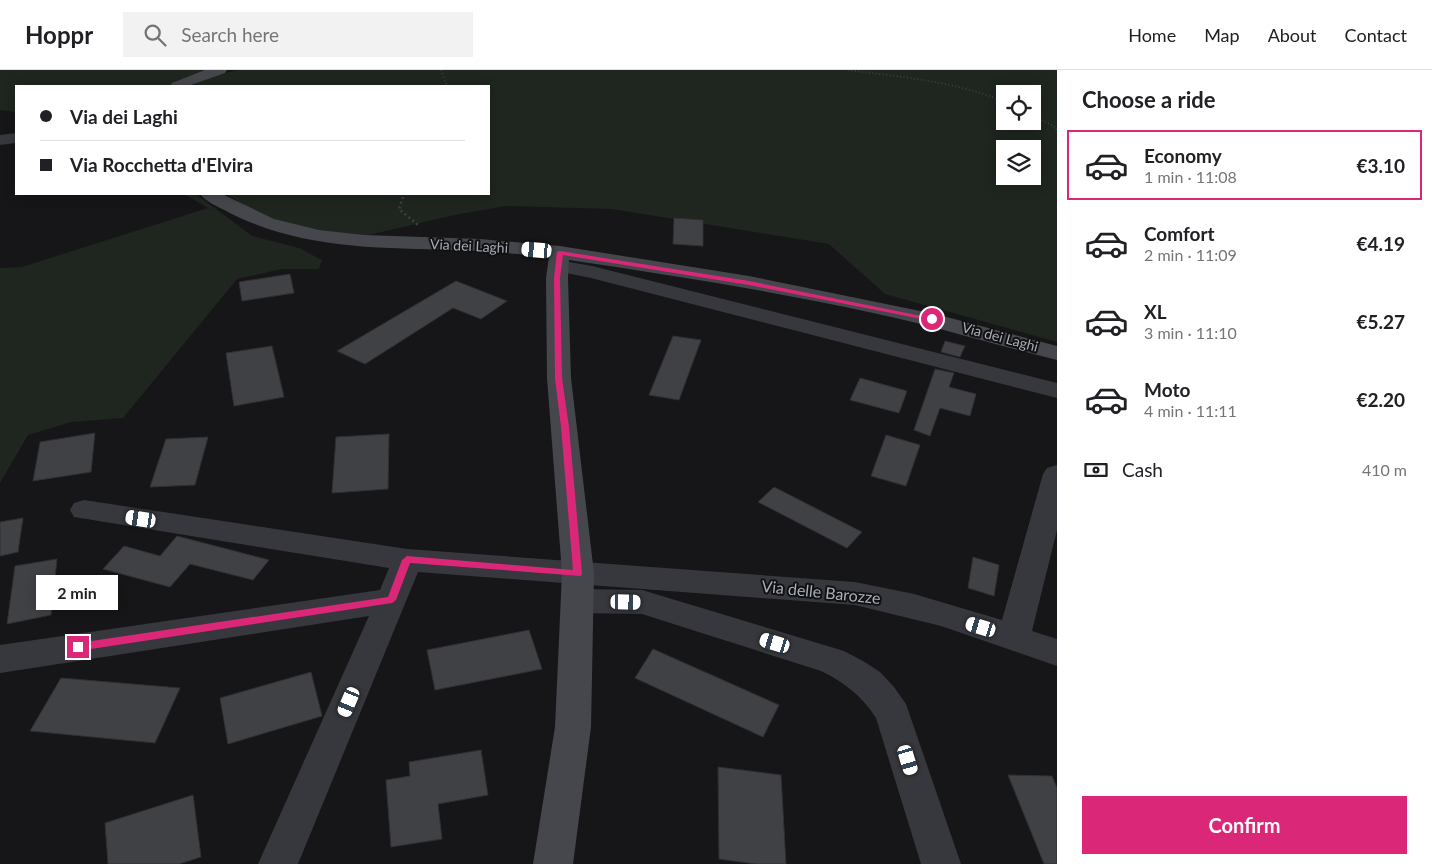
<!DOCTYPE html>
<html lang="en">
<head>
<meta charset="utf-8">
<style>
	:root { --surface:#fff; --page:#f2f2f2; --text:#202124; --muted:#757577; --line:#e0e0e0; --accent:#db2777 }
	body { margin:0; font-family:Lato,sans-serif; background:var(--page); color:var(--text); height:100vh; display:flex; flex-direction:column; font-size:19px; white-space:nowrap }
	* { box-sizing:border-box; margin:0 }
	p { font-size:16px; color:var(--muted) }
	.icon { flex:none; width:28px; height:28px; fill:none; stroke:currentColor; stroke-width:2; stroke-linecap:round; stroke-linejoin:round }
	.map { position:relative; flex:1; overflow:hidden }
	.panel { display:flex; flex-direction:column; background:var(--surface); width:375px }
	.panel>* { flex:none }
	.banner { position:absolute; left:15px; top:15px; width:475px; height:110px; border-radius:0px; box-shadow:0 2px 12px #0003; display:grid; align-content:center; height:110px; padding:0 25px; background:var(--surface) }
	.fabs { position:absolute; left:996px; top:15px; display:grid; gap:10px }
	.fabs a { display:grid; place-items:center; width:45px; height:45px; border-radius:0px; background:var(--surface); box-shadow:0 2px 12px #0003; font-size:25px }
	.end { position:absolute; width:22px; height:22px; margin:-11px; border:6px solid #db2777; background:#fff; box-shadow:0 0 0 2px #fff }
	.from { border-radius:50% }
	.bubble { position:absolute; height:35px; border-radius:0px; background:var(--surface); box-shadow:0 2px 12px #0003; font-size:16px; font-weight:700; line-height:35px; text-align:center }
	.car { position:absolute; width:15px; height:30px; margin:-15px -8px; border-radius:6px; box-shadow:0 0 4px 1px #0007; background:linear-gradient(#fff 24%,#345 0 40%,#fff 0 76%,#345 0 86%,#fff 0) }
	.banner b { display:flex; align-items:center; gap:18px; height:48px; font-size:19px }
	.banner b+b { border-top:1px solid var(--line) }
	.banner i { width:12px; height:12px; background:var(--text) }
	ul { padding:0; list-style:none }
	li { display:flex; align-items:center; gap:15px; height:70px; margin:0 10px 8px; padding:0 15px; border:2px solid transparent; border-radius:0px }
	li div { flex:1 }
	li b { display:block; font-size:19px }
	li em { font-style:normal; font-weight:700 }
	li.active { border-color:var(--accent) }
	li>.icon { width:45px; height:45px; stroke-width:1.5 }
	h2 { padding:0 25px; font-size:22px; line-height:60px }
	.pay { display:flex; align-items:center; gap:12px; height:55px; padding:0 25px; font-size:19px }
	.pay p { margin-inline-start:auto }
	.action { display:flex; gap:10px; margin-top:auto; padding:10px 25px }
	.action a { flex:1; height:58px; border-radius:0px; background:var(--accent); color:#fff; font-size:20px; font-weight:700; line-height:58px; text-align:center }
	header { display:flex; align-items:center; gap:30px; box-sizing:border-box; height:70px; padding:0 25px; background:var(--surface); border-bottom:1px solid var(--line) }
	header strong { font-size:24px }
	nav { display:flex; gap:28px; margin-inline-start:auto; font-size:18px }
	.search { width:350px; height:45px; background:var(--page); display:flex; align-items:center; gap:12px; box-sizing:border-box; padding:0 18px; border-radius:0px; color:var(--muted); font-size:19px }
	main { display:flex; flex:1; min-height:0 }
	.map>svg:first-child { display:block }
	.green { fill:#1e261f; fill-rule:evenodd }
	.building { fill:#404145; stroke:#303034 }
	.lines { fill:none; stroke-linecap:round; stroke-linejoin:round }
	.path-far1 { stroke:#3d3f44; stroke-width:2; stroke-dasharray:1 2.5; stroke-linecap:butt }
	.path { stroke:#3d3f44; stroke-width:2.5; stroke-dasharray:2 3; stroke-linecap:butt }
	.street { fill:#37383d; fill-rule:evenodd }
	.secondary { fill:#45474d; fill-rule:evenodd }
	.route { fill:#db2777 }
	.labels { text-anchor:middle; stroke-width:4; stroke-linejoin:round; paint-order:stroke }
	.far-street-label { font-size:14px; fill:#a8adb8; stroke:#111113 }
	.street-label { font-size:16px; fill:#a8adb8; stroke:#111113 }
</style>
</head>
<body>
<header>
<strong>Hoppr</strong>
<div class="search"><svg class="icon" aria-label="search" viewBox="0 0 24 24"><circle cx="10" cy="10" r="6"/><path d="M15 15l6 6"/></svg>Search here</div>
<nav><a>Home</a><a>Map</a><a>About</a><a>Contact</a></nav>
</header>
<main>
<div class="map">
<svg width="1057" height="794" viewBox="0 0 1057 794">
	<rect width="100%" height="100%" fill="#161618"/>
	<path class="green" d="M 0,0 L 211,0 L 168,16 L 16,16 L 16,42 L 0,40 Z
		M 239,0 L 1057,0 L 1057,272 L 885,224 L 829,174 L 612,139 L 506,136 L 454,145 L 360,167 L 298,158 L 257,143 L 226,124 L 489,124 L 489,16 L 190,16 L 210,6 ZM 1005,24 L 1032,24 L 1032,51 L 1005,51 ZM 1005,79 L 1032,79 L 1032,106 L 1005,106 Z
		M 184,124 L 196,124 L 252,166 L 299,178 L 322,190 L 319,199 L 282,199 L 237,209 L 123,348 L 71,352 L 28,365 L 0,413 L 0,198 L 22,197 L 208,138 Z"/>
	<path class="building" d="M 674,148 L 703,150 L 703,176 L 673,174 Z
		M 290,204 L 294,223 L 242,231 L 239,212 Z
		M 456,211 L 507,231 L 481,249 L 453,238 L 365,294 L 337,281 Z
		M 673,266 L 701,270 L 679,330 L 649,325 Z
		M 945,271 L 965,276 L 960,287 L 941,282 Z
		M 272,276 L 284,327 L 234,336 L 226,283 Z
		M 935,299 L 954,303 L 949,317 L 976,324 L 970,346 L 940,338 L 930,366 L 914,360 Z
		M 860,308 L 907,321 L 899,343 L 850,330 Z
		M 95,363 L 91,402 L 33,411 L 40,372 Z
		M 389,364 L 388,419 L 332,423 L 336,367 Z
		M 886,365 L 920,375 L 906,416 L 871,406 Z
		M 208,367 L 195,415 L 150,417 L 166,369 Z
		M 774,417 L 862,462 L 847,478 L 758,432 Z
		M 23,448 L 18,482 L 0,486 L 0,452 Z
		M 177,466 L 269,490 L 253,510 L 190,494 L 170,517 L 103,499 L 124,476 L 160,486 Z
		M 973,487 L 999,495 L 994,526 L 968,518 Z
		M 57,489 L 51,545 L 7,554 L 15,496 Z
		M 529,560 L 542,599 L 435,620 L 427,580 Z
		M 653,579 L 779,635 L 763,667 L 635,608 Z
		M 311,602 L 322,646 L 228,674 L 220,628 Z
		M 61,608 L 180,618 L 155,673 L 30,661 Z
		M 481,680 L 488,725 L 438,734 L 442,769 L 391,777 L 386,710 L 410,706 L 409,692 Z
		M 718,697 L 781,705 L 786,794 L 756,794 L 719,789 Z
		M 1008,705 L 1052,706 L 1057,718 L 1057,794 L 1044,794 Z
		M 193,725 L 201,787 L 179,794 L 108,794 L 105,753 Z"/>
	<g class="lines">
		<path class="path-far1" d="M 441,0 L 447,16
			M 848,0 C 901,7 955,11 1005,32
			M 1032,46 L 1054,56 L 1057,61
			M 403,128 L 404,124"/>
		<path class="path" d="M 403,127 L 399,139 L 418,155"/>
		<path class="street" d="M 16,63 L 16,73 L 0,75 L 0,65 Z
			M 558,190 L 592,196 L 1057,313 L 1057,328 L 591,208 L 551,200 L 548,196 L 551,192 Z
			M 1057,395 L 1057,460 L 1032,561 L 1057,569 L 1057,596 L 941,556 L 855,535 L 418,502 L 298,794 L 258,794 L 369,546 L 0,603 L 0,575 L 380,520 L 389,498 L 74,447 L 70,440 L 74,433 L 84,430 L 407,479 L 855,512 L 914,524 L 1002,550 L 1043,404 L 1047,398 Z
			M 577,519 L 642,520 L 844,581 L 863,591 L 880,602 L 894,617 L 906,634 L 961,794 L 921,794 L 876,648 C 862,626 844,612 821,601 L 642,544 L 577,543 L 566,539 L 561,531 L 566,523 Z"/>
		<path class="secondary" d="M 205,0 L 227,0 L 225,3 L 188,16 L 170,16 L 172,13 Z
			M 200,124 L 222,124 L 274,149 L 319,160 L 364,165 L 480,169 L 560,176 L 749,206 L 935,244 L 1057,276 L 1057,290 C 995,275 935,256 873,243 C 772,221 671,205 569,190 L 568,208 L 571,308 L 594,503 L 591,657 L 573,794 L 533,794 L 555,657 L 562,503 L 547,308 L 546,208 L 549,187 C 518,184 486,181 454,180 C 377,178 299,179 228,142 C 219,137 206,132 200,124 Z"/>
	</g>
	<path class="route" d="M 560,181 L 749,211 L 936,249 L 932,251 L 749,215 L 563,185 L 560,208 L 562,308 L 569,357 L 582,503 L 581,506 L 410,493 L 396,530 L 392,533 L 78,581 L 75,580 L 73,577 L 78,573 L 388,527 L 402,490 L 407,486 L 573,500 L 561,357 L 555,308 L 554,208 L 557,182 Z"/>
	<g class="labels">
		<g class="far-street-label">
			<text transform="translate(469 176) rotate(3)" y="5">Via dei Laghi</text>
			<text transform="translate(1000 267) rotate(15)" y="5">Via dei Laghi</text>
		</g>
		<g class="street-label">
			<text transform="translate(821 522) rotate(6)" y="6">Via delle Barozze</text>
		</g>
	</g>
</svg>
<div class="fabs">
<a><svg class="icon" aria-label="locate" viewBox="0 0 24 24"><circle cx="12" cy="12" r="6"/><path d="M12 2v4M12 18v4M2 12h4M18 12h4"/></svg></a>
<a><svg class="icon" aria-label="layers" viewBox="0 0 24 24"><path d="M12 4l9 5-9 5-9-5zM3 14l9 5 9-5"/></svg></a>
</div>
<i class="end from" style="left:932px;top:249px"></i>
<i class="end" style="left:78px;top:577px"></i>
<div class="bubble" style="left:36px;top:505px;width:82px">2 min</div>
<i class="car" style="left:537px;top:180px;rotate:275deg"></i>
<i class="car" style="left:141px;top:449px;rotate:279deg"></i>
<i class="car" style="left:626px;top:532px;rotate:91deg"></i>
<i class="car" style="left:981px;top:557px;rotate:287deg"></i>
<i class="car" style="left:775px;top:573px;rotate:287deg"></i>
<i class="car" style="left:349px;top:632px;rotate:203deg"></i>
<i class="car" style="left:908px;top:690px;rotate:163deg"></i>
<div class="banner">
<b><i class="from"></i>Via dei Laghi</b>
<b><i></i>Via Rocchetta d'Elvira</b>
</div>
</div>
<section class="panel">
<h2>Choose a ride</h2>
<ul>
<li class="active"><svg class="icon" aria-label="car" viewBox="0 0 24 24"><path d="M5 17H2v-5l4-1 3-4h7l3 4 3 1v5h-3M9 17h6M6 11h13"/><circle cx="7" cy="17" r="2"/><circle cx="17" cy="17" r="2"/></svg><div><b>Economy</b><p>1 min · 11:08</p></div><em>€3.10</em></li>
<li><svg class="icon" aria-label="car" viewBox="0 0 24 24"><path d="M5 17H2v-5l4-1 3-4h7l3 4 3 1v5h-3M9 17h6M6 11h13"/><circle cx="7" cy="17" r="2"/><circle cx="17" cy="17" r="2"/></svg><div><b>Comfort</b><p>2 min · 11:09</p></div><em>€4.19</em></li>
<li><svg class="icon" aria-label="car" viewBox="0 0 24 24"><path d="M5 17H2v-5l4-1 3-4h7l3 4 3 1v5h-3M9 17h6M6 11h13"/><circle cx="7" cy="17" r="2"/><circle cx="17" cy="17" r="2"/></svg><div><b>XL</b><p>3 min · 11:10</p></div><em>€5.27</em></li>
<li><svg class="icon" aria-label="car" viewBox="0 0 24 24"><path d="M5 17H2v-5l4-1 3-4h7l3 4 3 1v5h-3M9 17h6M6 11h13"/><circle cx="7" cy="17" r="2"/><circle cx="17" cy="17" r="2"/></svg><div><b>Moto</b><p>4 min · 11:11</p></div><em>€2.20</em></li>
</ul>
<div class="pay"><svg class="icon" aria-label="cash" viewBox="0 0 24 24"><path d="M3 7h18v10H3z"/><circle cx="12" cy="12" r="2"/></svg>Cash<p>410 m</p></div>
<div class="action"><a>Confirm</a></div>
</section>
</main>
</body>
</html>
